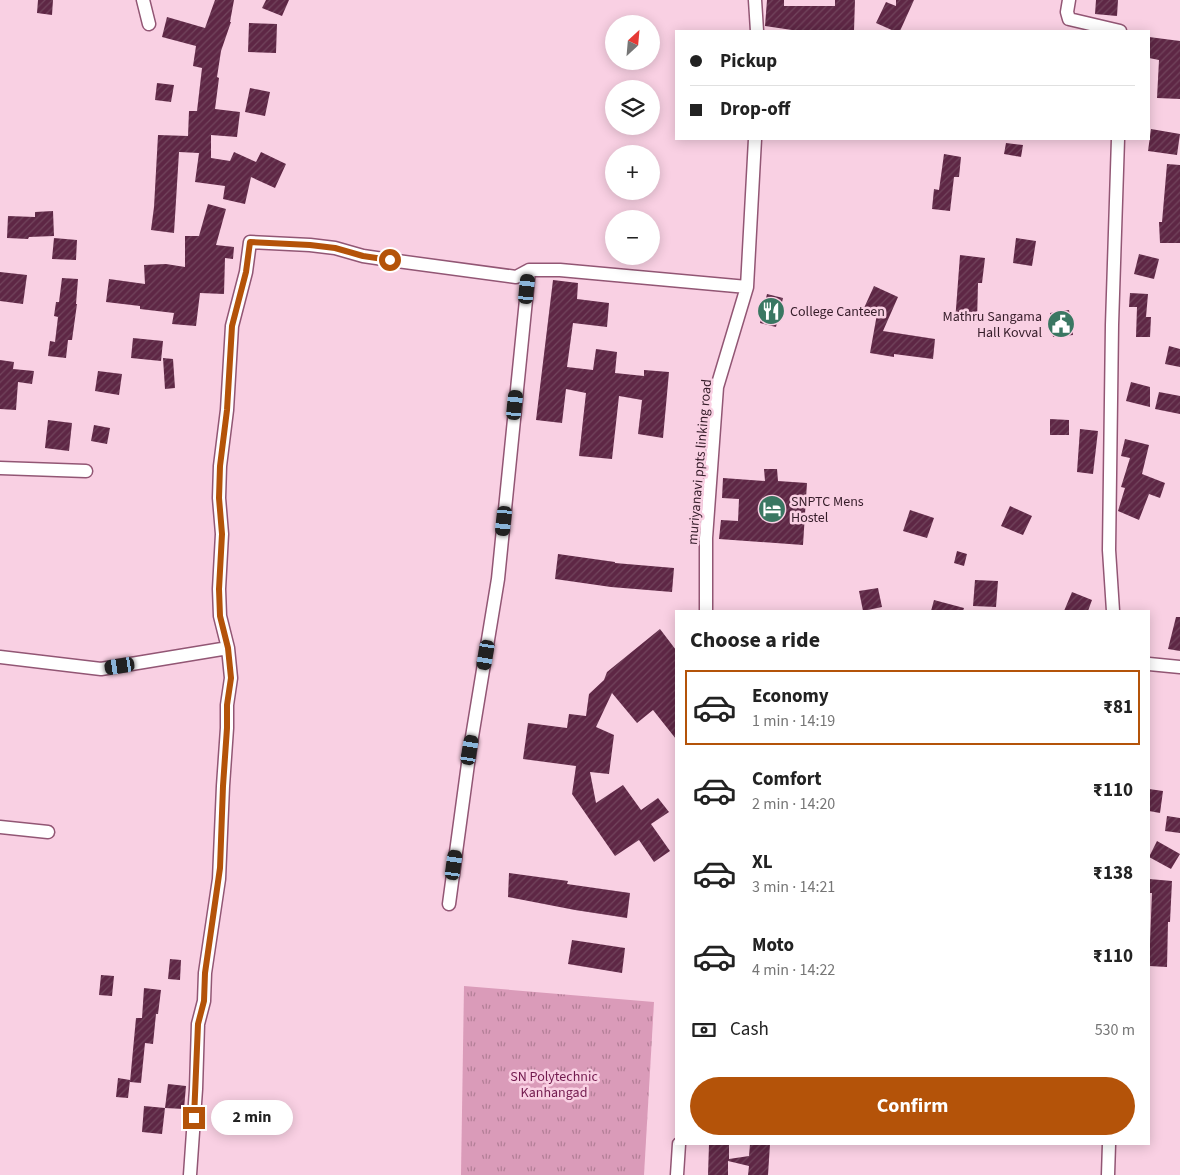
<!DOCTYPE html>
<html lang="en">
<head>
<meta charset="utf-8">
<style>
	:root { --surface:#fff; --page:#f6f6f6; --text:#222; --muted:#767676; --line:#e0e0e0; --accent:#b45309 }
	body { margin:0; font-family:"Source Sans 3",sans-serif; background:var(--page); color:var(--text); height:100vh; display:flex; flex-direction:column; font-size:19px; white-space:nowrap }
	* { box-sizing:border-box; margin:0 }
	p { font-size:16px; color:var(--muted) }
	.icon { flex:none; width:28px; height:28px; fill:none; stroke:currentColor; stroke-width:2; stroke-linecap:round; stroke-linejoin:round }
	.map { position:relative; flex:1; overflow:hidden }
	.drawer { position:absolute; left:675px; top:610px; width:475px; height:535px; display:flex; flex-direction:column; background:var(--surface); border-radius:0px; box-shadow:0 2px 12px #0003 }
	.drawer>* { flex:none }
	.guide { position:absolute; left:675px; top:30px; width:475px; height:110px; border-radius:0px; box-shadow:0 2px 12px #0003; display:grid; align-content:center; height:110px; padding:0 15px; background:var(--surface) }
	.needle { width:32px; rotate:26deg }
	.controls { position:absolute; left:605px; top:15px; display:grid; gap:10px }
	.controls a { display:grid; place-items:center; width:55px; height:55px; border-radius:50%; background:var(--surface); box-shadow:0 2px 12px #0003; font-size:25px }
	.end { position:absolute; width:22px; height:22px; margin:-11px; border:6px solid #b45309; background:#fff; box-shadow:0 0 0 2px #fff }
	.from { border-radius:50% }
	.bubble { position:absolute; height:35px; border-radius:18px; background:var(--surface); box-shadow:0 2px 12px #0003; font-size:16px; font-weight:700; line-height:35px; text-align:center }
	.car { position:absolute; width:15px; height:30px; margin:-15px -8px; border-radius:6px; box-shadow:0 0 4px 1px #0007; background:linear-gradient(#222 24%,#8ab4d8 0 40%,#222 0 76%,#8ab4d8 0 86%,#222 0) }
	.guide b { display:flex; align-items:center; gap:18px; height:48px; font-size:19px }
	.guide b+b { border-top:1px solid var(--line) }
	.guide i { width:12px; height:12px; background:var(--text) }
	ul { padding:0; list-style:none }
	li { display:flex; align-items:center; gap:15px; height:75px; margin:0 10px 8px; padding:0 5px; border:2px solid transparent; border-radius:0px }
	li div { flex:1 }
	li b { display:block; font-size:19px }
	li em { font-style:normal; font-weight:700 }
	li.on { border-color:var(--accent) }
	li>.icon { width:45px; height:45px; stroke-width:1.5 }
	h2 { padding:0 15px; font-size:22px; line-height:60px }
	.pay { display:flex; align-items:center; gap:12px; height:55px; padding:0 15px; font-size:19px }
	.pay p { margin-inline-start:auto }
	.button { display:flex; gap:10px; margin-top:auto; padding:10px 15px }
	.button a { flex:1; height:58px; border-radius:30px; background:var(--accent); color:#fff; font-size:20px; font-weight:700; line-height:58px; text-align:center }
	.map>svg:first-child { display:block }
	.park { fill:url(#park-tufts) }
	.building { fill:url(#building-hatch) }
	.lines { fill:none; stroke-linecap:round; stroke-linejoin:round }
	.minor-casing { stroke:#925674; stroke-width:15 }
	.minor { stroke:#fff; stroke-width:12 }
	.route { stroke:#b45309; stroke-width:6 }
	.labels { text-anchor:middle; stroke-width:5; stroke-linejoin:round; paint-order:stroke }
	.poi-label { font-size:14px; fill:#351c29; stroke:#f9d0e3; text-anchor:start }
	.street-label { font-size:14px; fill:#351c29; stroke:#f9d0e3 }
	.park-label { font-size:14px; fill:#721a4e; stroke:#f9d0e3 }
</style>
</head>
<body>
<div class="map">
<svg width="1180" height="1175" viewBox="0 0 1180 1175">
	<defs>
		<pattern id="park-tufts" width="24" height="20" patternUnits="userSpaceOnUse" patternTransform="scale(1.25)"><rect width="24" height="20" fill="#da9bb9"/><path d="M3 7l-1-3M5 7V3M7 7l1-3M15 17l-1-3M17 17v-4M19 17l1-3" fill="none" stroke="#b27e96"/></pattern>
		<pattern id="building-hatch" width="6" height="6" patternUnits="userSpaceOnUse" patternTransform="scale(1.25)"><rect width="6" height="6" fill="#5e2745"/><path d="M-1 1l2-2M0 6l6-6M5 7l2-2" fill="none" stroke="#72455d"/></pattern>
	</defs>
	<rect width="100%" height="100%" fill="#f9d0e3"/>
	<path class="park" d="M 464,986 L 654,1002 L 644,1175 L 461,1175 Z"/>
	<path class="building" d="M 38,0 L 53,0 L 52,15 L 37,13 Z
		M 215,0 L 234,0 L 230,22 L 231,22 L 221,51 L 217,77 L 219,78 L 215,109 L 240,112 L 237,137 L 211,135 L 211,158 L 230,161 L 234,152 L 256,162 L 261,152 L 286,164 L 275,188 L 251,177 L 245,204 L 223,199 L 225,186 L 195,182 L 199,153 L 179,152 L 174,233 L 151,230 L 154,207 L 158,135 L 188,136 L 189,111 L 197,111 L 202,68 L 193,66 L 196,46 L 162,37 L 167,17 L 205,28 Z
		M 266,0 L 289,0 L 282,16 L 262,8 Z
		M 767,0 L 784,0 L 784,6 L 835,6 L 835,0 L 855,0 L 854,31 L 792,30 L 765,26 Z
		M 896,0 L 914,0 L 900,31 L 894,31 L 876,23 L 886,2 L 896,6 Z
		M 1096,0 L 1118,0 L 1117,16 L 1095,14 Z
		M 249,23 L 277,24 L 276,53 L 248,52 Z
		M 1149,37 L 1180,41 L 1180,99 L 1157,98 L 1159,60 L 1149,58 Z
		M 157,83 L 174,85 L 171,102 L 155,100 Z
		M 250,88 L 270,92 L 265,116 L 245,112 Z
		M 1151,129 L 1180,134 L 1177,155 L 1148,151 Z
		M 1006,143 L 1023,145 L 1021,157 L 1004,154 Z
		M 944,154 L 961,157 L 959,177 L 954,177 L 950,211 L 932,209 L 934,189 L 939,190 Z
		M 1167,164 L 1180,165 L 1180,243 L 1160,243 L 1159,222 L 1162,222 Z
		M 208,204 L 226,209 L 216,245 L 234,247 L 233,259 L 225,258 L 224,294 L 200,293 L 196,326 L 172,324 L 174,313 L 140,309 L 140,306 L 106,302 L 109,279 L 145,284 L 144,265 L 166,264 L 185,267 L 185,236 L 199,236 Z
		M 53,211 L 54,236 L 29,237 L 28,239 L 7,238 L 8,216 L 35,217 L 35,212 Z
		M 54,238 L 77,240 L 76,260 L 52,259 Z
		M 1016,238 L 1036,241 L 1032,266 L 1013,263 Z
		M 1139,254 L 1159,259 L 1154,279 L 1134,274 Z
		M 960,255 L 985,258 L 982,283 L 978,283 L 977,322 L 955,322 Z
		M 0,272 L 27,275 L 23,304 L 0,301 Z
		M 62,278 L 78,279 L 76,304 L 77,304 L 72,340 L 68,340 L 66,358 L 48,356 L 50,341 L 55,342 L 58,317 L 54,316 L 56,302 L 59,302 Z
		M 553,280 L 578,283 L 577,299 L 609,303 L 607,327 L 573,323 L 567,367 L 593,370 L 596,349 L 617,352 L 615,373 L 644,376 L 644,370 L 669,372 L 663,438 L 638,434 L 642,400 L 619,396 L 612,459 L 579,456 L 586,393 L 566,389 L 562,423 L 536,420 Z
		M 874,286 L 898,297 L 883,331 L 935,339 L 933,359 L 894,354 L 894,357 L 870,353 L 877,314 L 864,308 Z
		M 1130,293 L 1148,294 L 1146,317 L 1151,317 L 1150,337 L 1136,337 L 1137,307 L 1129,307 Z
		M 767,294 L 783,298 L 776,327 L 760,323 Z
		M 1069,310 L 1073,335 L 1053,337 L 1050,313 Z
		M 133,338 L 163,341 L 161,361 L 131,358 Z
		M 1169,346 L 1180,349 L 1180,367 L 1165,364 Z
		M 163,358 L 173,359 L 175,388 L 165,389 Z
		M 0,360 L 14,362 L 13,369 L 34,371 L 32,384 L 18,382 L 16,410 L 0,409 Z
		M 98,371 L 122,374 L 119,395 L 95,391 Z
		M 1131,382 L 1150,387 L 1150,407 L 1126,401 Z
		M 1159,392 L 1180,396 L 1180,414 L 1155,409 Z
		M 1050,419 L 1069,420 L 1069,435 L 1050,435 Z
		M 48,420 L 72,423 L 69,451 L 45,448 Z
		M 94,425 L 110,428 L 107,444 L 91,441 Z
		M 1080,429 L 1098,431 L 1093,474 L 1077,472 Z
		M 1125,439 L 1149,445 L 1142,474 L 1165,483 L 1160,498 L 1149,494 L 1139,520 L 1118,511 L 1125,488 L 1121,487 L 1130,458 L 1121,456 Z
		M 764,469 L 777,469 L 778,481 L 807,483 L 803,545 L 719,539 L 721,520 L 738,521 L 739,499 L 722,498 L 723,478 L 765,481 Z
		M 1010,506 L 1032,516 L 1023,535 L 1001,526 Z
		M 910,510 L 934,518 L 927,538 L 903,531 Z
		M 957,551 L 967,554 L 964,566 L 954,563 Z
		M 558,554 L 615,562 L 615,563 L 674,568 L 672,592 L 611,587 L 555,579 Z
		M 975,580 L 998,581 L 996,607 L 973,606 Z
		M 878,588 L 882,607 L 863,611 L 859,591 Z
		M 1072,592 L 1092,600 L 1088,611 L 1064,611 Z
		M 934,600 L 964,608 L 963,611 L 931,611 Z
		M 1176,617 L 1180,617 L 1180,651 L 1168,649 Z
		M 660,629 L 676,650 L 676,739 L 653,710 L 637,723 L 612,693 L 596,727 L 614,735 L 609,774 L 590,772 L 596,803 L 623,785 L 641,810 L 658,798 L 669,812 L 651,824 L 670,851 L 654,862 L 639,840 L 615,856 L 572,794 L 576,766 L 523,759 L 528,723 L 567,728 L 569,714 L 586,716 L 589,694 L 604,680 L 607,672 Z
		M 1149,789 L 1163,791 L 1160,813 L 1149,811 Z
		M 1167,816 L 1180,818 L 1180,833 L 1165,831 Z
		M 1157,841 L 1180,854 L 1171,869 L 1149,857 Z
		M 509,873 L 568,881 L 567,884 L 630,893 L 627,918 L 575,910 L 508,897 Z
		M 1149,879 L 1172,881 L 1170,922 L 1168,922 L 1167,967 L 1149,966 L 1152,893 L 1149,893 Z
		M 572,940 L 625,948 L 622,973 L 568,964 Z
		M 170,959 L 181,960 L 180,980 L 168,979 Z
		M 101,975 L 114,976 L 112,996 L 99,995 Z
		M 144,988 L 161,990 L 158,1014 L 156,1014 L 153,1044 L 145,1043 L 141,1083 L 130,1082 L 136,1018 L 142,1018 Z
		M 118,1078 L 130,1080 L 128,1098 L 116,1097 Z
		M 168,1084 L 186,1086 L 184,1109 L 165,1108 Z
		M 144,1106 L 165,1108 L 162,1134 L 142,1132 Z
		M 709,1144 L 729,1144 L 729,1159 L 749,1156 L 750,1144 L 770,1144 L 768,1175 L 748,1175 L 749,1166 L 728,1161 L 728,1175 L 708,1175 Z"/>
	<g class="lines">
		<g class="minor-casing">
			<path id="minor" d="M 143,0 L 149,24
				M 755,0 L 757,31
				M 1069,0 L 1067,12 L 1069,19 L 1120,31
				M 0,468 L 86,471
				M 706,611 L 706,538 L 717,387 L 747,287 L 755,139
				M 1113,611 L 1109,550 L 1112,325 L 1118,139
				M 0,657 L 101,669 L 228,648
				M 1149,664 L 1180,667
				M 0,827 L 48,832
				M 449,904 L 470,749 L 498,579 L 529,270
				M 190,1175 L 196,1089 L 198,1024 L 204,1001 L 205,973 L 219,879 L 223,786 L 227,728 L 227,705 L 231,678 L 228,648 L 220,616 L 219,589 L 222,534 L 219,498 L 220,466 L 227,410 L 232,326 L 246,272 L 250,242 L 310,245 L 335,248 L 363,256 L 390,260 L 516,277 L 529,270 L 560,270 L 747,287
				M 677,1175 L 679,1144
				M 1108,1175 L 1109,1144"/>
		</g>
		<use href="#minor" class="minor"/>
	</g>
	<g class="lines">
		<path class="route" d="M 194,1118 L 198,1024 L 204,1001 L 205,973 L 220,868 L 223,786 L 227,728 L 227,705 L 231,678 L 228,648 L 220,616 L 219,589 L 222,534 L 219,498 L 220,466 L 227,410 L 232,326 L 246,272 L 250,242 L 310,245 L 335,248 L 363,256 L 390,260"/>
	</g>
	<defs>
		<g id="restaurant-disc" transform="scale(1.4375)"><circle r="9.5" fill="#3a7762" stroke="#f9d0e3"/><path d="M-5-6h1v4h1v-4h1v4h1v-4h1v5L-1.5 .5V6h-2V.5L-5-1ZM5-6V6H3V1.5H1.5Q1.5-4 5-6Z" fill="#fff"/></g>
		<g id="civic-disc" transform="scale(1.4375)"><circle r="9.5" fill="#3a7762" stroke="#f9d0e3"/><path d="M-.6-6.5H3V-4.5H.6V-3L4-1V1h2V6H-6V1h2V-1L-.6-3ZM-1.2 2.5V6h2.4V2.5Z" fill="#fff"/></g>
		<g id="hotel-disc" transform="scale(1.4375)"><circle r="9.5" fill="#3a7762" stroke="#f9d0e3"/><path d="M-6-4.5h1.5V1H6V5H4.5V3h-9V5H-6ZM-4 0a1.8 1.8 0 1 1 3.6 0ZM.5 0V-2.5h3Q6-2.5 6 0Z" fill="#fff"/></g>
	</defs>
	<g fill-rule="evenodd">
		<use href="#restaurant-disc" x="771" y="311"/>
		<use href="#civic-disc" x="1061" y="324"/>
		<use href="#hotel-disc" x="772" y="509"/>
	</g>
	<g class="labels">
		<g class="poi-label">
			<text x="790" y="316">College Canteen</text>
			<text x="1042" y="321" text-anchor="end">Mathru Sangama<tspan x="1042" dy="16">Hall Kovval</tspan></text>
			<text x="791" y="506">SNPTC Mens<tspan x="791" dy="16">Hostel</tspan></text>
		</g>
		<g class="street-label">
			<text transform="translate(699 462) rotate(-85)" y="5">muriyanavi ppts linking road</text>
		</g>
		<g class="park-label">
			<text x="554" y="1081">SN Polytechnic<tspan x="554" dy="16">Kanhangad</tspan></text>
		</g>
	</g>
</svg>
<div class="controls">
<a><svg class="needle" viewBox="-14 -14 28 28"><path d="M0-13l5 13h-10z" fill="#e53935"/><path d="M0 13l5-13h-10z" fill="#767676"/></svg></a>
<a><svg class="icon" aria-label="layers" viewBox="0 0 24 24"><path d="M12 4l9 5-9 5-9-5zM3 14l9 5 9-5"/></svg></a>
<a>+</a>
<a>−</a>
</div>
<i class="end from" style="left:390px;top:260px"></i>
<i class="end" style="left:194px;top:1118px"></i>
<div class="bubble" style="left:211px;top:1100px;width:82px">2 min</div>
<i class="car" style="left:527px;top:289px;rotate:6deg"></i>
<i class="car" style="left:515px;top:405px;rotate:6deg"></i>
<i class="car" style="left:504px;top:521px;rotate:186deg"></i>
<i class="car" style="left:486px;top:655px;rotate:190deg"></i>
<i class="car" style="left:120px;top:666px;rotate:261deg"></i>
<i class="car" style="left:470px;top:750px;rotate:10deg"></i>
<i class="car" style="left:454px;top:865px;rotate:8deg"></i>
<div class="guide">
<b><i class="from"></i>Pickup</b>
<b><i></i>Drop-off</b>
</div>
<section class="drawer">
<h2>Choose a ride</h2>
<ul>
<li class="on"><svg class="icon" aria-label="car" viewBox="0 0 24 24"><path d="M5 17H2v-5l4-1 3-4h7l3 4 3 1v5h-3M9 17h6M6 11h13"/><circle cx="7" cy="17" r="2"/><circle cx="17" cy="17" r="2"/></svg><div><b>Economy</b><p>1 min · 14:19</p></div><em>₹81</em></li>
<li><svg class="icon" aria-label="car" viewBox="0 0 24 24"><path d="M5 17H2v-5l4-1 3-4h7l3 4 3 1v5h-3M9 17h6M6 11h13"/><circle cx="7" cy="17" r="2"/><circle cx="17" cy="17" r="2"/></svg><div><b>Comfort</b><p>2 min · 14:20</p></div><em>₹110</em></li>
<li><svg class="icon" aria-label="car" viewBox="0 0 24 24"><path d="M5 17H2v-5l4-1 3-4h7l3 4 3 1v5h-3M9 17h6M6 11h13"/><circle cx="7" cy="17" r="2"/><circle cx="17" cy="17" r="2"/></svg><div><b>XL</b><p>3 min · 14:21</p></div><em>₹138</em></li>
<li><svg class="icon" aria-label="car" viewBox="0 0 24 24"><path d="M5 17H2v-5l4-1 3-4h7l3 4 3 1v5h-3M9 17h6M6 11h13"/><circle cx="7" cy="17" r="2"/><circle cx="17" cy="17" r="2"/></svg><div><b>Moto</b><p>4 min · 14:22</p></div><em>₹110</em></li>
</ul>
<div class="pay"><svg class="icon" aria-label="cash" viewBox="0 0 24 24"><path d="M3 7h18v10H3z"/><circle cx="12" cy="12" r="2"/></svg>Cash<p>530 m</p></div>
<div class="button"><a>Confirm</a></div>
</section>
</div>
</body>
</html>
